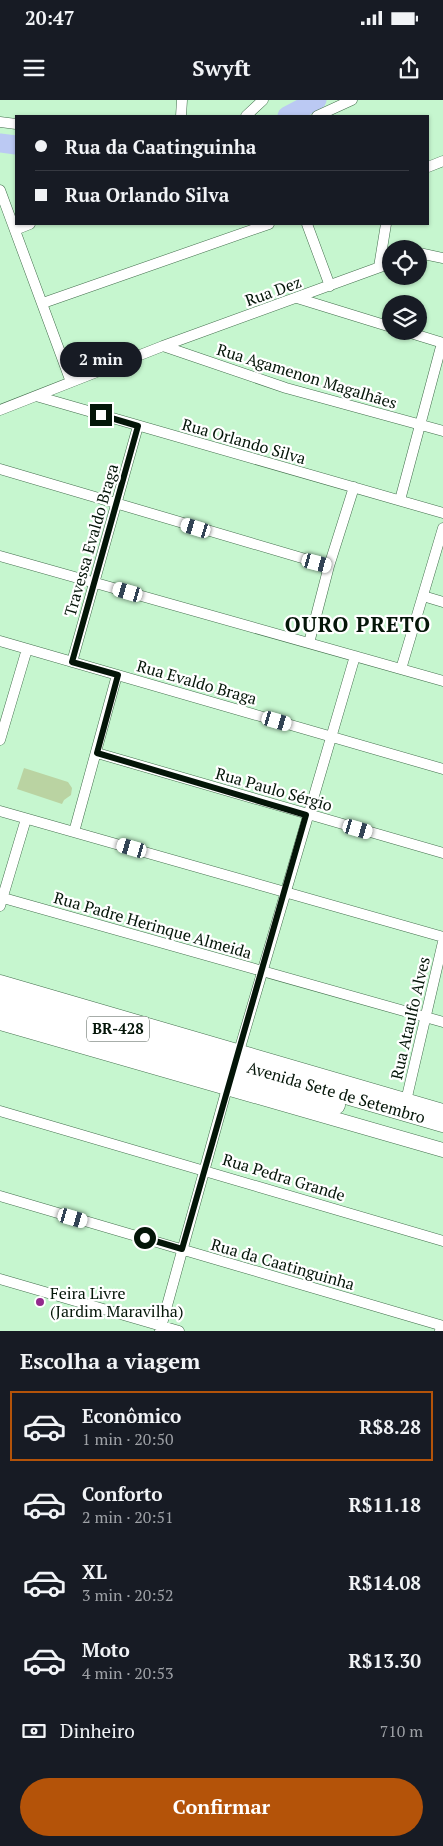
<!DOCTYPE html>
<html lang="pt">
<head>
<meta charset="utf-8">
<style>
	:root { --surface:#171b24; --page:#20242c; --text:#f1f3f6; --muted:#9ea1a6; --line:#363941; --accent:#b45309 }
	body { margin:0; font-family:"PT Serif",serif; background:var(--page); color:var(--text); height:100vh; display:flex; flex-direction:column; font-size:19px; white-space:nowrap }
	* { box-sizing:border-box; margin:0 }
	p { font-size:16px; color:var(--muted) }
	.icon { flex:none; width:28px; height:28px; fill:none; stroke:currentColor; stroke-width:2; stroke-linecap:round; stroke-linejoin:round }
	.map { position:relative; height:1231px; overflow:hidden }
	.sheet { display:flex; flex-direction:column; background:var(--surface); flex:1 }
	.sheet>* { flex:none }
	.guide { position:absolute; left:15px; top:15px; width:414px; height:110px; border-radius:0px; box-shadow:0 1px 4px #0004; display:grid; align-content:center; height:110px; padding:0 20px; background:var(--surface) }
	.controls { position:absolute; left:382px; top:140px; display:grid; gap:10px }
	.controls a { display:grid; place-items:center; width:45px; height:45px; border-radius:50%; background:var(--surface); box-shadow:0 1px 4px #0004; font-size:25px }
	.end { position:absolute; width:22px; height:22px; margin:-11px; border:6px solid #041508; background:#fff; box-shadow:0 0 0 2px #fff }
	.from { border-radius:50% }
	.bubble { position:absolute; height:35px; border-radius:18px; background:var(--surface); box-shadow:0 1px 4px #0004; font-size:16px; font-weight:800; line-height:35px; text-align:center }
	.car { position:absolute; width:15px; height:30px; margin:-15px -8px; border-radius:6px; box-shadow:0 0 4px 1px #0007; background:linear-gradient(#fff 24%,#345 0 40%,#fff 0 76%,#345 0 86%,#fff 0) }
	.guide b { display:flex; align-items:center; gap:18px; height:48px; font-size:19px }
	.guide b+b { border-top:1px solid var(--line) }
	.guide i { width:12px; height:12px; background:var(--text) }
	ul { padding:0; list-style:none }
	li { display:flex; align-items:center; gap:15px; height:70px; margin:0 10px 8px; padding:0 10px; border:2px solid transparent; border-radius:0px }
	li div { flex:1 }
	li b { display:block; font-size:19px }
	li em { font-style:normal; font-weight:800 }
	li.selected { border-color:var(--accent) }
	li>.icon { width:45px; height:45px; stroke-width:1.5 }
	h2 { padding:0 20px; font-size:22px; line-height:60px }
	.pay { display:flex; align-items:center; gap:12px; height:55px; padding:0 20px; font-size:19px }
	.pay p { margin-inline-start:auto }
	.primary-button { display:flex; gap:10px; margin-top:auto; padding:10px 20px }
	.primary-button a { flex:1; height:58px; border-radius:30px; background:var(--accent); color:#fff; font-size:20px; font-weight:800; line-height:58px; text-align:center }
	.status { display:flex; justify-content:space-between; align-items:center; height:35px; padding:0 25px; background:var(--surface); direction:ltr }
	.status svg { height:14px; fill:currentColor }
	header { display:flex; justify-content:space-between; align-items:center; height:65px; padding:0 20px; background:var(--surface); font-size:22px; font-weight:800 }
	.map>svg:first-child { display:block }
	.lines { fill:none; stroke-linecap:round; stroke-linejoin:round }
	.river { stroke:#bbc9f3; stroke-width:19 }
	.building { fill:#bad3a2 }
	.street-casing { stroke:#426e4c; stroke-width:11 }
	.secondary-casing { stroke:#426e4c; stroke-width:15 }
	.highway-casing { stroke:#426e4c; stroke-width:19 }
	.street { stroke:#fff; stroke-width:10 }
	.secondary { stroke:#fff; stroke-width:14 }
	.highway { stroke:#fff; stroke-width:18 }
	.route { stroke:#041508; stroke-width:6 }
	.poi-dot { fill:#932a8d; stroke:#fff; stroke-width:2 }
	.labels { text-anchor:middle; stroke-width:4.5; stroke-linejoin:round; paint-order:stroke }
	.shield { fill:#fff; stroke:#4f5b52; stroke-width:1 }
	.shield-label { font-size:15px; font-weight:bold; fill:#041508 }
	.street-label { font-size:16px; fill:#041508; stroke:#fff }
	.poi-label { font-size:16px; fill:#041508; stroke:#fff; text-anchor:start }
	.district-label { font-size:21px; font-weight:bold; letter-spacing:1px; fill:#041508; stroke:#fff }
</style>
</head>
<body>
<div class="status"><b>20:47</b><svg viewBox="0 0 49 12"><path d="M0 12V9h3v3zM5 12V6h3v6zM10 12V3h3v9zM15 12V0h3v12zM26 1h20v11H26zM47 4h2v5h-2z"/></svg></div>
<header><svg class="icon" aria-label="menu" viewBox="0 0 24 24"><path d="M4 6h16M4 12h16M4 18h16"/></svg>Swyft<svg class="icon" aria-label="share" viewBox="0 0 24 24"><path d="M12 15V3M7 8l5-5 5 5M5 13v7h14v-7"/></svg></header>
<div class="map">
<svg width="443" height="1231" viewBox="0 0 443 1231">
	<rect width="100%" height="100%" fill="#c6f6cf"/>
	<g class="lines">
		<path class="river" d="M 287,16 L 317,0
			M 0,43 L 16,45"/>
	</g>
	<path class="building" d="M 24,668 L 68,682 L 72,688 L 71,695 L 64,700 L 62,704 L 17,689 Z"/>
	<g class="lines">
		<g class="street-casing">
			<path id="street" d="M 181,16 L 182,0
				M 246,16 L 263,0
				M 317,16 L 352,0
				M 0,22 L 16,24
				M 428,67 L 443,61
				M 0,90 L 71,282
				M 307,124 L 330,186
				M 15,130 L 30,124
				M 419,153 L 443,158
				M 379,167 L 386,124
				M 297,198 L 391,227
				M 43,203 L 269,124
				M 404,231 L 443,243
				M 163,246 L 286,288 L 443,331
				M 36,296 L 443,413
				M 0,310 L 163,246 L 391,163
				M 0,369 L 329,466
				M 400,400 L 442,243
				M 0,456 L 443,581
				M 423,496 L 443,502
				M 0,541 L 443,669
				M 309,543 L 329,466 L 354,387
				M 72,562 L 138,326
				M 401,569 L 443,428
				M 0,640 L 27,549
				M 97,653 L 443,753
				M 0,711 L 443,837
				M 74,732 L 117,575
				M 0,797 L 443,922
				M 0,806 L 26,719
				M 237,958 L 355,556
				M 406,1001 L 443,842
				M 0,1011 L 443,1141
				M 0,1096 L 443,1226
				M 0,1179 L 179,1231
				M 160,1231 L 229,981"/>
		</g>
		<g class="secondary-casing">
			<path id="secondary" d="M 0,882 L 443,1011
				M 0,923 L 443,1050
				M 442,1231 L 443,1229"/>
		</g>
		<g class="highway-casing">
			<g id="highway">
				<path id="s1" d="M 0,895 L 443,1023"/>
				<path d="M 0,908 L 336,1005"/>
			</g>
		</g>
		<use href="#street" class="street"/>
		<use href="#secondary" class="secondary"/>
		<use href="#highway" class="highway"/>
	</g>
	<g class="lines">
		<path class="route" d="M 101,315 L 138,326 L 72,562 L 118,575 L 97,653 L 306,715 L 182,1149 L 145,1138"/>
	</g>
	<circle class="poi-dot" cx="40" cy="1202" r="5"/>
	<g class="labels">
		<rect class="shield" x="87" y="916.5" width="62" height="25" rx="4"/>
		<g class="shield-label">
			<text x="118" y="934">BR-428</text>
		</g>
		<g class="street-label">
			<text transform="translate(273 191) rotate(-20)" y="6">Rua Dez</text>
			<text transform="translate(307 276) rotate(17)" y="6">Rua Agamenon Magalhães</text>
			<text transform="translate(244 341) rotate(16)" y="6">Rua Orlando Silva</text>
			<text transform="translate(91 440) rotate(-74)" y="6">Travessa Evaldo Braga</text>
			<text transform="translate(197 582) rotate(16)" y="6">Rua Evaldo Braga</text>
			<text transform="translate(274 689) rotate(16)" y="6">Rua Paulo Sérgio</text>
			<text transform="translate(153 825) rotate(16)" y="6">Rua Padre Herinque Almeida</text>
			<text transform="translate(410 918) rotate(-77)" y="6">Rua Ataulfo Alves</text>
			<text dy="6" stroke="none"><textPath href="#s1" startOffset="350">Avenida Sete de Setembro</textPath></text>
			<text transform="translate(284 1077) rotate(17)" y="6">Rua Pedra Grande</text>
			<text transform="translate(283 1164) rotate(16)" y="6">Rua da Caatinguinha</text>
		</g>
		<g class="poi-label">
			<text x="50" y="1199">Feira Livre<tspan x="50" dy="18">(Jardim Maravilha)</tspan></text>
		</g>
		<g class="district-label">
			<text x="358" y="532">OURO PRETO</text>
		</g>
	</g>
</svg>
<div class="controls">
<a><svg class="icon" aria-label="locate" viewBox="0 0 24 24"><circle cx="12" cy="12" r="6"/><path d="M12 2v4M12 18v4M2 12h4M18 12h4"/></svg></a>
<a><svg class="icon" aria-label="layers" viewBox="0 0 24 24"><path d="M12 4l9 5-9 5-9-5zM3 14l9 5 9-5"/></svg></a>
</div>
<i class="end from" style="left:145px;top:1138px"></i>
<i class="end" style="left:101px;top:315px"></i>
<div class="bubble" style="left:60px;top:242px;width:82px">2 min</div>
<i class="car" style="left:196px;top:428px;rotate:287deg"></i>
<i class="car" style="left:317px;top:463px;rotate:105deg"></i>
<i class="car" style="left:128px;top:492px;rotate:286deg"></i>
<i class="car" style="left:277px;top:621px;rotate:106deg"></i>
<i class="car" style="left:358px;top:729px;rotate:106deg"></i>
<i class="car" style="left:132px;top:748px;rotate:286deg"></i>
<i class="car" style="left:73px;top:1118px;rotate:106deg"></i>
<div class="guide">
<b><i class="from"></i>Rua da Caatinguinha</b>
<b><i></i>Rua Orlando Silva</b>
</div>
</div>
<section class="sheet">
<h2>Escolha a viagem</h2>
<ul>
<li class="selected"><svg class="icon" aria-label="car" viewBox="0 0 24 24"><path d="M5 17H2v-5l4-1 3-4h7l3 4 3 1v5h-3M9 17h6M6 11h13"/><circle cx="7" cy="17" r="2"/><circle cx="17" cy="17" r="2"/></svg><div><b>Econômico</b><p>1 min · 20:50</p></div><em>R$8.28</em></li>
<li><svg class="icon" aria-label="car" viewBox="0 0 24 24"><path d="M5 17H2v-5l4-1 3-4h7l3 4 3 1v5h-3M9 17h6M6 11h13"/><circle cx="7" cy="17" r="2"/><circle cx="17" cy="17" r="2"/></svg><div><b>Conforto</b><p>2 min · 20:51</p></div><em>R$11.18</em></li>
<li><svg class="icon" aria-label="car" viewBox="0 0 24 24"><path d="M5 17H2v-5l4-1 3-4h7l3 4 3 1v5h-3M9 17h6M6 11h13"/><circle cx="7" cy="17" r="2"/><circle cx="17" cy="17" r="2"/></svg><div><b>XL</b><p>3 min · 20:52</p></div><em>R$14.08</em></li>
<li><svg class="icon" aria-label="car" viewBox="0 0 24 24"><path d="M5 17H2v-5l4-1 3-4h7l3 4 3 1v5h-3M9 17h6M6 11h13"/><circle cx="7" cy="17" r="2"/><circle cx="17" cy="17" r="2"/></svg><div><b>Moto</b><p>4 min · 20:53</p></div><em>R$13.30</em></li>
</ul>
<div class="pay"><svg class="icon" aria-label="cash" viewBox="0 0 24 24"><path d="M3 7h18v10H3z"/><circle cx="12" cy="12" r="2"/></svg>Dinheiro<p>710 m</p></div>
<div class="primary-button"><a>Confirmar</a></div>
</section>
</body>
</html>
